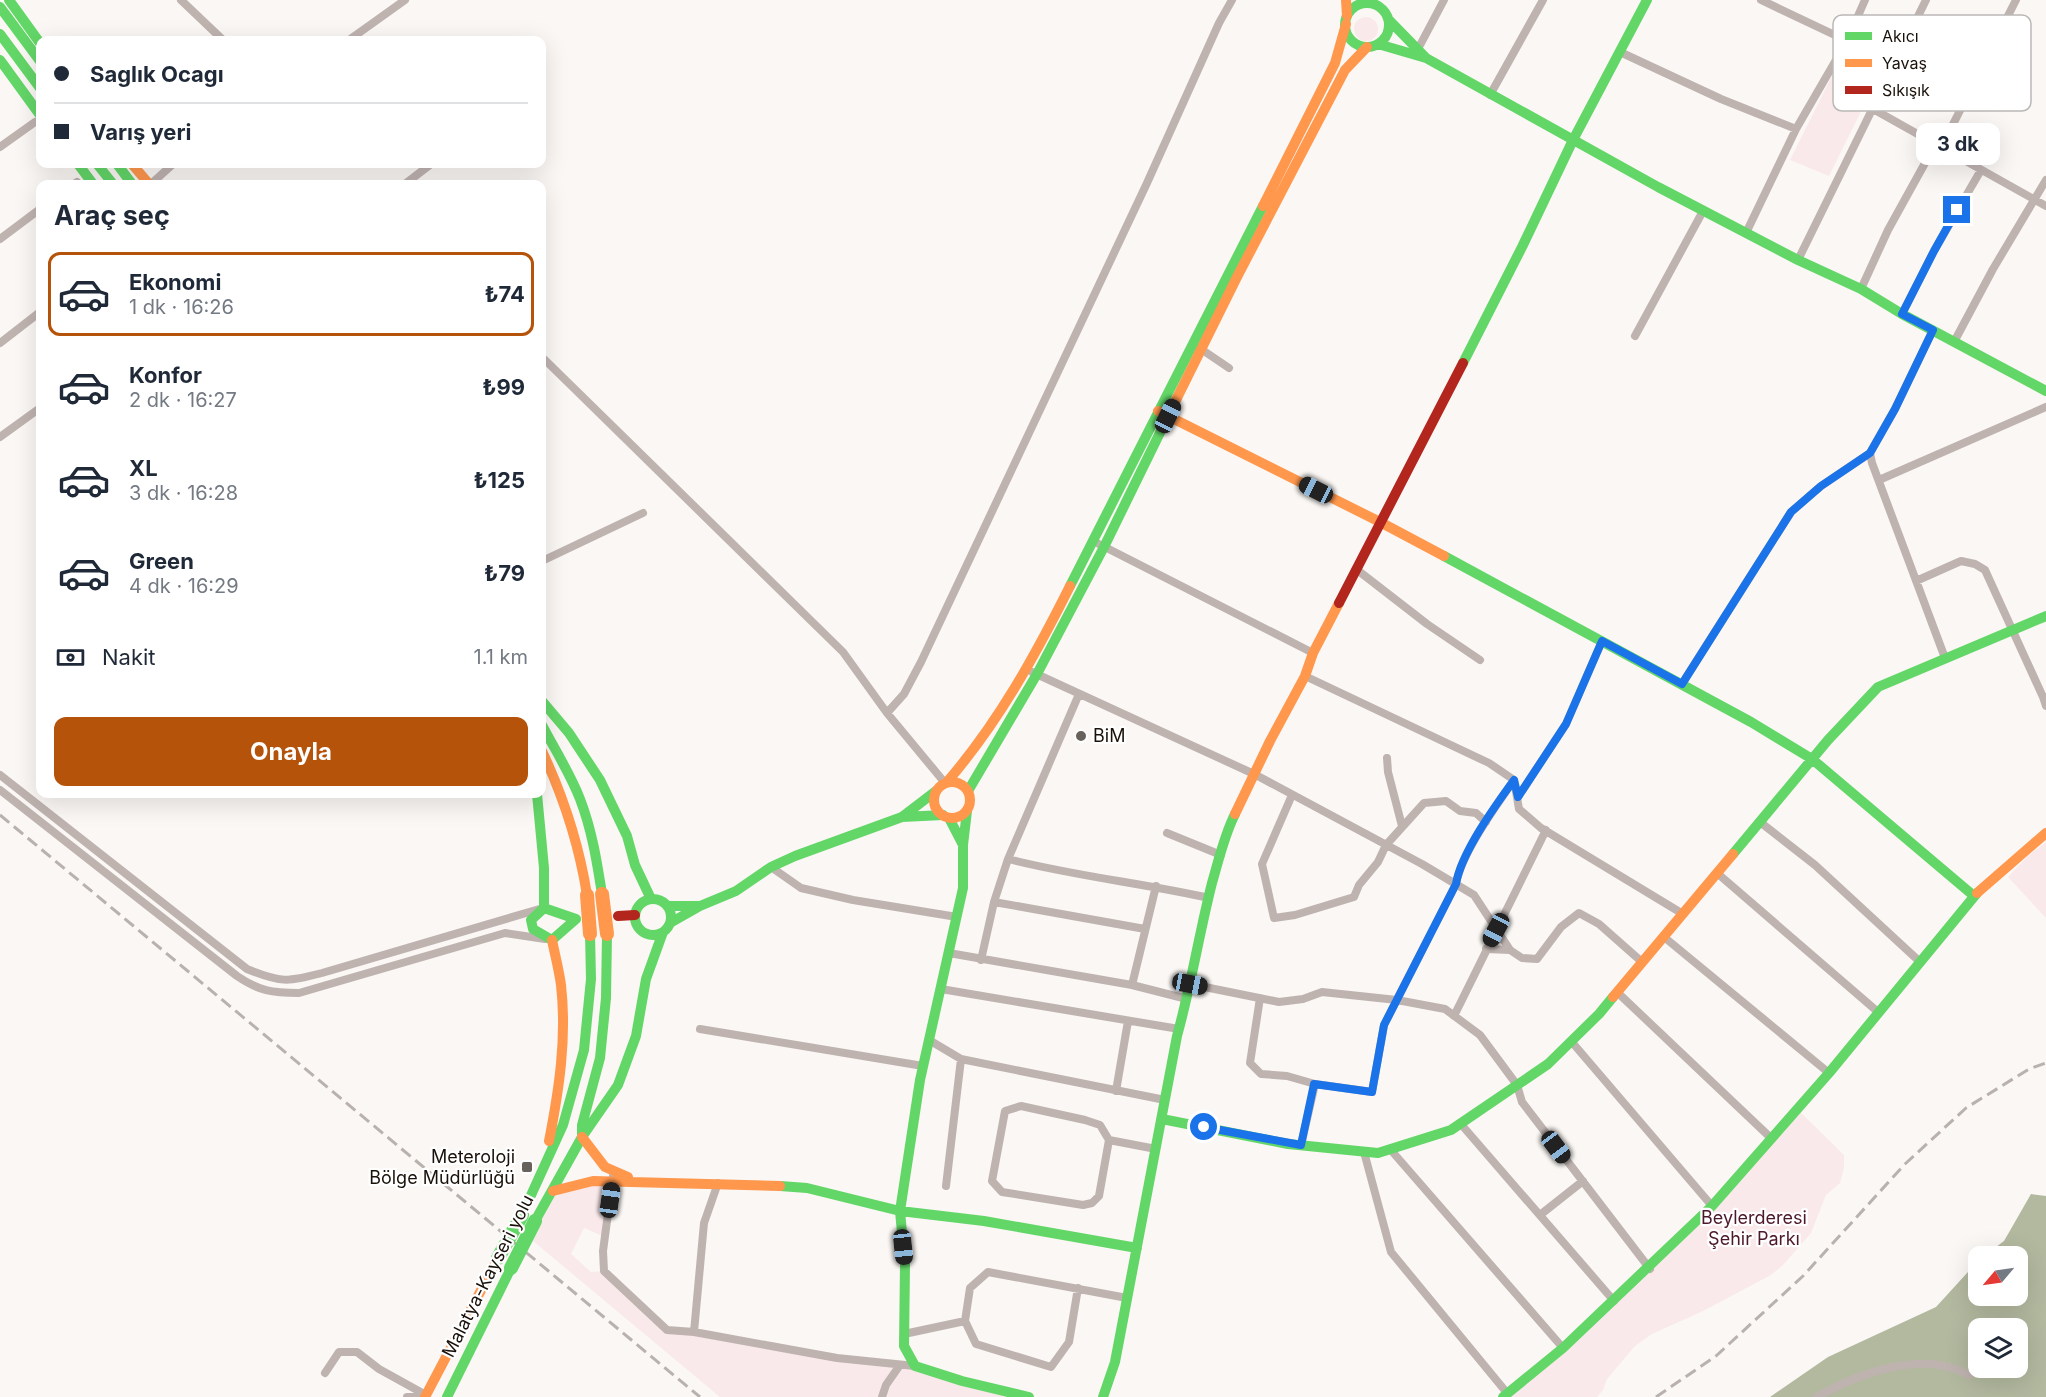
<!DOCTYPE html>
<html lang="tr">
<head>
<meta charset="utf-8">
<style>
	:root { --surface:#fff; --page:#f2f2f3; --text:#1f2937; --muted:#747a83; --line:#e0e1e3; --accent:#b45309 }
	body { margin:0; font-family:Inter,sans-serif; background:var(--page); color:var(--text); height:100vh; display:flex; flex-direction:column; font-size:22px; white-space:nowrap }
	* { box-sizing:border-box; margin:0 }
	p { font-size:20px; color:var(--muted) }
	.icon { flex:none; width:33px; height:33px; fill:none; stroke:currentColor; stroke-width:2; stroke-linecap:round; stroke-linejoin:round }
	.map { position:relative; flex:1; overflow:hidden }
	.details { position:absolute; left:36px; top:180px; width:510px; height:618px; display:flex; flex-direction:column; background:var(--surface); border-radius:12px; box-shadow:0 6px 24px #0002 }
	.details>* { flex:none }
	.top-card { position:absolute; left:36px; top:36px; width:510px; height:132px; border-radius:12px; box-shadow:0 6px 24px #0002; display:grid; align-content:center; height:132px; padding:0 18px; background:var(--surface) }
	.needle { width:39px; rotate:241deg }
	.buttons { position:absolute; left:1968px; top:1246px; display:grid; gap:12px }
	.buttons a { display:grid; place-items:center; width:60px; height:60px; border-radius:12px; background:var(--surface); box-shadow:0 6px 24px #0002; font-size:30px }
	.end { position:absolute; width:27px; height:27px; margin:-14px; border:8px solid #1a73e8; background:#fff; box-shadow:0 0 0 3px #fff }
	.from { border-radius:50% }
	.bubble { position:absolute; height:42px; border-radius:12px; background:var(--surface); box-shadow:0 6px 24px #0002; font-size:20px; font-weight:700; line-height:42px; text-align:center }
	.car { position:absolute; width:18px; height:36px; margin:-18px -9px; border-radius:8px; box-shadow:0 0 4px 2px #0007; background:linear-gradient(#222 24%,#8ab4d8 0 40%,#222 0 76%,#8ab4d8 0 86%,#222 0) }
	.top-card b { display:flex; align-items:center; gap:21px; height:57px; font-size:22px }
	.top-card b+b { border-top:2px solid var(--line) }
	.top-card i { width:15px; height:15px; background:var(--text) }
	ul { padding:0; list-style:none }
	li { display:flex; align-items:center; gap:18px; height:84px; margin:0 12px 9px; padding:0 6px; border:3px solid transparent; border-radius:12px }
	li div { flex:1 }
	li b { display:block; font-size:22px }
	li em { font-style:normal; font-weight:700 }
	li.on { border-color:var(--accent) }
	li>.icon { width:54px; height:54px; stroke-width:1.5 }
	h2 { padding:0 18px; font-size:27px; line-height:72px }
	.pay { display:flex; align-items:center; gap:15px; height:66px; padding:0 18px; font-size:22px }
	.pay p { margin-inline-start:auto }
	.button { display:flex; gap:12px; margin-top:auto; padding:12px 18px }
	.button a { flex:1; height:69px; border-radius:12px; background:var(--accent); color:#fff; font-size:24px; font-weight:700; line-height:69px; text-align:center }
	.map>svg:first-child { display:block }
	.green { fill:#fae9eb }
	.water { fill:#b3b99f; fill-rule:evenodd }
	.lines { fill:none; stroke-linecap:round; stroke-linejoin:round }
	.street { stroke:#bfb3b0; stroke-width:8 }
	.fast { stroke:#63d668; stroke-width:10 }
	.slow { stroke:#ff974d; stroke-width:10 }
	.jam { stroke:#b3261e; stroke-width:10 }
	.rail { stroke:#b9b1ae; stroke-width:3; stroke-dasharray:12 6; stroke-linecap:butt }
	.fast-bridge { stroke:#63d668; stroke-width:14 }
	.slow-bridge { stroke:#ff974d; stroke-width:14 }
	.route { stroke:#1a73e8; stroke-width:8 }
	.poi-dot { fill:#68625c; stroke:#fff; stroke-width:2 }
	.labels { text-anchor:middle; stroke-width:4.5; stroke-linejoin:round; paint-order:stroke }
	.poi-label { font-size:18px; fill:#1a120a; stroke:#fff; text-anchor:start }
	.park-label { font-size:18px; fill:#4d182a; stroke:#fff }
	.street-label { font-size:18px; fill:#1a120a; stroke:#fff }
	.key { fill:#fff; stroke:#bab8b6; stroke-width:1.5 }
	.key-label { font-size:16px; fill:#1a120a }
</style>
</head>
<body>
<div class="map">
<svg width="2046" height="1397" viewBox="0 0 2046 1397">
	<rect width="100%" height="100%" fill="#faf7f4"/>
	<path class="green" d="M1354 29a12 12 0 1 1 24 0a12 12 0 1 1-24 0Z
		M 1845,50 L 1883,67 L 1829,176 L 1790,160 Z
		M 2046,842 L 2046,918 L 2008,877 L 2029,855 Z
		M 1797,1109 L 1844,1155 L 1844,1168 L 1840,1183 L 1826,1195 L 1811,1233 L 1783,1265 L 1771,1275 L 1703,1311 L 1652,1334 L 1635,1346 L 1607,1379 L 1603,1390 L 1597,1397 L 1503,1397 L 1638,1279 Z
		M 612,1181 L 605,1237 L 584,1228 L 571,1254 L 591,1272 L 604,1271 L 667,1330 L 915,1366 L 1029,1397 L 720,1397 L 527,1236 L 553,1191 Z"/>
	<path class="water" d="M 2031,1194 L 2046,1196 L 2046,1397 L 1770,1397 L 1828,1357 L 1936,1307 L 1978,1261 L 1978,1296 L 2018,1296 L 2018,1257 L 1983,1257 L 2004,1241 ZM 1978,1329 L 2018,1329 L 2018,1368 L 1978,1368 Z"/>
	<g class="lines">
		<path class="street" d="M 181,0 L 223,40
			M 1761,0 L 1896,64
			M 349,40 L 405,0
			M 1418,49 L 1444,0
			M 1620,52 L 1721,99 L 1796,129
			M 1490,95 L 1543,0
			M 1873,109 L 2046,206
			M 0,147 L 35,122
			M 1941,148 L 2016,0
			M 74,184 L 77,182
			M 151,184 L 173,164
			M 405,184 L 431,164
			M 1746,233 L 1796,129 L 1847,41 L 1865,0
			M 0,239 L 40,209
			M 1798,260 L 1926,0
			M 1861,289 L 1888,230 L 1935,145
			M 1902,314 L 1934,251 L 1981,170
			M 1635,336 L 1703,211
			M 1954,342 L 1993,269 L 2046,180
			M 0,343 L 40,312
			M 1198,347 L 1229,368
			M 542,357 L 843,652 L 887,713 L 945,783
			M 0,437 L 40,408
			M 1870,453 L 1872,463 L 1945,658
			M 1879,480 L 2046,407
			M 1093,541 L 1313,653
			M 542,561 L 643,513
			M 1356,569 L 1427,624 L 1480,660
			M 1916,581 L 1961,561 L 1975,564 L 1985,570 L 2043,697 L 2046,697
			M 1032,672 L 1254,774 L 1422,864 L 1474,895 L 1510,950 L 1522,958 L 1537,959 L 1561,927 L 1579,913 L 1599,924 L 1642,962
			M 1305,676 L 1489,763 L 1514,780 L 1519,809 L 1541,828 L 1683,914
			M 1682,684 L 1791,512 L 1821,486 L 1870,453 L 1895,409 L 1933,330
			M 2043,697 L 2046,706
			M 887,713 L 904,694 L 921,662 L 1147,183 L 1219,23 L 1232,0
			M 1387,758 L 1388,772 L 1402,826
			M 0,775 L 247,969 C 281,983 287,982 322,973 L 543,908
			M 0,790 L 237,976 C 259,991 272,993 299,993 L 505,933 L 545,939
			M 1292,795 L 1262,864 L 1274,918 L 1295,915 L 1354,897 L 1359,885 L 1378,862 L 1386,845 L 1424,803 L 1446,801 L 1460,811 L 1476,813 L 1486,822
			M 1518,797 L 1566,724 L 1602,641
			M 1760,822 L 1815,865 L 1919,961
			M 1167,833 L 1221,855
			M 1008,859 C 1074,876 1142,883 1209,898
			M 771,867 L 801,888 L 853,900 L 957,917
			M 1717,873 L 1878,1012
			M 994,902 L 1145,929
			M 1664,937 L 1829,1073
			M 1486,949 L 1510,950
			M 949,953 L 1132,985 L 1187,999
			M 981,960 L 994,902 L 1008,859 L 1079,694
			M 1190,984 L 1279,1002 L 1303,999 L 1322,992 L 1397,1000 L 1445,1009 L 1480,1035 L 1517,1085 L 1522,1102 L 1650,1269
			M 1132,985 L 1156,886
			M 941,989 L 1179,1029
			M 1617,992 L 1772,1139
			M 1260,998 L 1250,1063 L 1261,1074 L 1287,1076 L 1315,1084
			M 1454,1016 L 1546,830
			M 700,1029 L 923,1066
			M 929,1040 L 961,1059 L 1165,1100
			M 1571,1041 L 1712,1206
			M 1116,1091 L 1128,1021
			M 1460,1123 L 1614,1301
			M 1109,1140 L 1099,1196 L 1092,1203 L 1083,1205 L 1002,1192 L 992,1181 L 1005,1111 L 1021,1106 L 1085,1120 L 1100,1125 L 1109,1140 L 1156,1149
			M 1301,1145 L 1315,1084 L 1372,1092 L 1384,1025 L 1456,884 C 1461,854 1496,806 1514,780
			M 1390,1149 L 1563,1348
			M 1364,1152 L 1391,1252 L 1507,1393
			M 613,1176 L 603,1251 L 604,1271 L 667,1330 L 694,1332
			M 718,1183 L 704,1223 L 694,1332 L 837,1358 L 915,1366
			M 946,1186 L 961,1059
			M 1540,1215 L 1583,1181
			M 965,1321 L 976,1344 L 1051,1367 L 1069,1342 L 1078,1288
			M 904,1334 L 965,1321 L 970,1288 L 988,1272 L 1127,1298
			M 325,1373 L 339,1352 L 357,1352 L 379,1369 L 426,1395
			M 407,1397 L 424,1395
			M 882,1397 L 886,1385 L 900,1365
			M 1817,1397 C 1859,1373 1923,1349 1969,1375"/>
		<path class="fast" d="M 9,0 L 40,43
			M1345 25a22 22 0 1 1 44 0a22 22 0 1 1-44 0Z
			M 0,7 L 40,61
			M 0,34 L 40,88
			M 1378,44 L 1426,58 L 1388,19
			M 1426,58 L 1658,187 L 1798,260 L 1861,289 L 1902,314 L 2046,391
			M 0,60 L 40,115
			M 78,164 L 93,184
			M 97,164 L 113,184
			M 117,164 L 132,184
			M 1463,363 L 1522,247 L 1573,140 L 1647,0
			M 1444,556 L 1751,722 L 1812,759 L 1974,896
			M 1070,586 L 1263,206
			M 542,701 L 569,733 L 600,780 L 627,836 L 635,865 L 651,899
			M 542,725 C 555,750 570,773 580,799 C 592,830 597,862 602,894
			M 936,791 L 902,817 L 943,815
			M 968,791 L 1037,674 L 1104,547 L 1174,404
			M 537,794 L 544,868 L 544,908
			M 949,818 L 963,845 L 967,811
			M 963,845 L 963,888 L 920,1080 L 900,1211 L 905,1265 L 904,1346 L 915,1366 L 962,1381 L 1029,1397
			M 1733,854 L 1828,740 L 1878,687 L 2046,616
			M635 917a18 18 0 1 1 36 0a18 18 0 1 1-36 0Z
			M 667,906 L 700,906
			M 544,908 L 576,919 L 552,940 L 533,929 L 531,920 Z
			M 670,923 L 700,906 L 736,891 L 771,867 L 795,856 L 902,817
			M 1162,1119 L 1288,1144 L 1378,1153 L 1451,1130 L 1548,1064 L 1599,1014 L 1613,997
			M 582,1134 L 582,1125 L 600,1058 L 606,998 L 607,934
			M 780,1186 L 807,1188 L 900,1211 L 984,1221 L 1137,1248
			M 522,1215 L 563,1125 L 584,1050 L 591,979 L 590,934
			M 535,1221 L 582,1137 L 618,1085 L 636,1036 L 646,979 L 663,932
			M 447,1397 L 511,1268
			M 1103,1397 L 1115,1362 L 1177,1036 C 1191,986 1199,934 1212,883 C 1219,859 1224,836 1235,814
			M 1503,1397 L 1563,1348 L 1712,1206 L 1829,1073 L 1977,893"/>
		<path class="slow" d="M 1346,0 L 1347,16
			M 132,164 L 149,184
			M 1263,206 L 1335,63 L 1346,24
			M 1174,404 L 1237,277 L 1345,70 L 1367,47
			M 1158,411 L 1380,522 L 1444,556
			M 542,751 C 564,798 579,844 587,895
			M934 800a18 18 0 1 1 36 0a18 18 0 1 1-36 0Z
			M 947,782 C 998,723 1035,656 1070,586
			M 1235,814 L 1270,741 L 1305,676 L 1313,653 L 1339,603
			M 1977,893 L 2046,833
			M 1613,997 L 1733,854
			M 582,1137 L 605,1167 L 628,1177
			M 549,1141 C 559,1090 567,1038 561,985 C 559,970 555,955 552,940
			M 553,1191 L 593,1181 L 780,1186
			M 425,1397 L 498,1258"/>
		<path class="jam" d="M 1339,603 L 1463,363
			M 618,916 L 635,915"/>
		<path class="rail" d="M 0,815 L 700,1397
			M 1656,1397 L 1716,1356 L 1803,1276 L 1905,1164 L 1966,1108 L 2029,1069 L 2046,1063"/>
		<path class="fast-bridge" d="M 498,1258 L 522,1215
			M 511,1268 L 535,1221"/>
		<path class="slow-bridge" d="M 602,894 L 607,934
			M 587,895 L 590,934"/>
	</g>
	<g class="lines">
		<path class="route" d="M 1204,1127 L 1301,1145 L 1314,1084 L 1372,1092 L 1384,1025 L 1456,884 C 1461,853 1495,806 1514,780 L 1518,797 L 1566,724 L 1602,641 L 1682,684 L 1791,512 L 1821,486 L 1870,453 L 1895,409 L 1933,330 L 1902,314 L 1934,251 L 1957,210"/>
	</g>
	<g class="poi-dot">
		<circle cx="1081" cy="736" r="6"/>
		<rect x="521" y="1161" width="12" height="12" rx="3"/>
	</g>
	<g class="labels">
		<g class="poi-label">
			<text x="1093" y="742">BiM</text>
			<text x="515" y="1163" text-anchor="end">Meteroloji<tspan x="515" dy="21">Bölge Müdürlüğü</tspan></text>
		</g>
		<g class="park-label">
			<text x="1754" y="1224">Beylerderesi<tspan x="1754" dy="21">Şehir Parkı</tspan></text>
		</g>
		<g class="street-label">
			<text transform="translate(488 1276) rotate(-63)" y="6">Malatya-Kayseri yolu</text>
		</g>
	</g>
	<rect x="1833" y="15" width="198" height="96" rx="9" class="key"/>
	<rect x="1845" y="32" width="27" height="8" fill="#63d668"/>
	<rect x="1845" y="59" width="27" height="8" fill="#ff974d"/>
	<rect x="1845" y="86" width="27" height="8" fill="#b3261e"/>
	<g class="key-label">
		<text x="1882" y="42">Akıcı</text>
		<text x="1882" y="69">Yavaş</text>
		<text x="1882" y="96">Sıkışık</text>
	</g>
</svg>
<div class="buttons">
<a><svg class="needle" viewBox="-14 -14 28 28"><path d="M0-13l5 13h-10z" fill="#e53935"/><path d="M0 13l5-13h-10z" fill="#747a83"/></svg></a>
<a><svg class="icon" aria-label="layers" viewBox="0 0 24 24"><path d="M12 4l9 5-9 5-9-5zM3 14l9 5 9-5"/></svg></a>
</div>
<i class="end from" style="left:1204px;top:1127px"></i>
<i class="end" style="left:1957px;top:210px"></i>
<div class="bubble" style="left:1916px;top:123px;width:84px">3 dk</div>
<i class="car" style="left:1168px;top:416px;rotate:26deg"></i>
<i class="car" style="left:1316px;top:490px;rotate:297deg"></i>
<i class="car" style="left:1496px;top:930px;rotate:208deg"></i>
<i class="car" style="left:1190px;top:984px;rotate:101deg"></i>
<i class="car" style="left:1556px;top:1147px;rotate:143deg"></i>
<i class="car" style="left:610px;top:1200px;rotate:8deg"></i>
<i class="car" style="left:903px;top:1247px;rotate:174deg"></i>
<div class="top-card">
<b><i class="from"></i>Saglık Ocagı</b>
<b><i></i>Varış yeri</b>
</div>
<section class="details">
<h2>Araç seç</h2>
<ul>
<li class="on"><svg class="icon" aria-label="car" viewBox="0 0 24 24"><path d="M5 17H2v-5l4-1 3-4h7l3 4 3 1v5h-3M9 17h6M6 11h13"/><circle cx="7" cy="17" r="2"/><circle cx="17" cy="17" r="2"/></svg><div><b>Ekonomi</b><p>1 dk · 16:26</p></div><em>₺74</em></li>
<li><svg class="icon" aria-label="car" viewBox="0 0 24 24"><path d="M5 17H2v-5l4-1 3-4h7l3 4 3 1v5h-3M9 17h6M6 11h13"/><circle cx="7" cy="17" r="2"/><circle cx="17" cy="17" r="2"/></svg><div><b>Konfor</b><p>2 dk · 16:27</p></div><em>₺99</em></li>
<li><svg class="icon" aria-label="car" viewBox="0 0 24 24"><path d="M5 17H2v-5l4-1 3-4h7l3 4 3 1v5h-3M9 17h6M6 11h13"/><circle cx="7" cy="17" r="2"/><circle cx="17" cy="17" r="2"/></svg><div><b>XL</b><p>3 dk · 16:28</p></div><em>₺125</em></li>
<li><svg class="icon" aria-label="car" viewBox="0 0 24 24"><path d="M5 17H2v-5l4-1 3-4h7l3 4 3 1v5h-3M9 17h6M6 11h13"/><circle cx="7" cy="17" r="2"/><circle cx="17" cy="17" r="2"/></svg><div><b>Green</b><p>4 dk · 16:29</p></div><em>₺79</em></li>
</ul>
<div class="pay"><svg class="icon" aria-label="cash" viewBox="0 0 24 24"><path d="M3 7h18v10H3z"/><circle cx="12" cy="12" r="2"/></svg>Nakit<p>1.1 km</p></div>
<div class="button"><a>Onayla</a></div>
</section>
</div>
</body>
</html>
